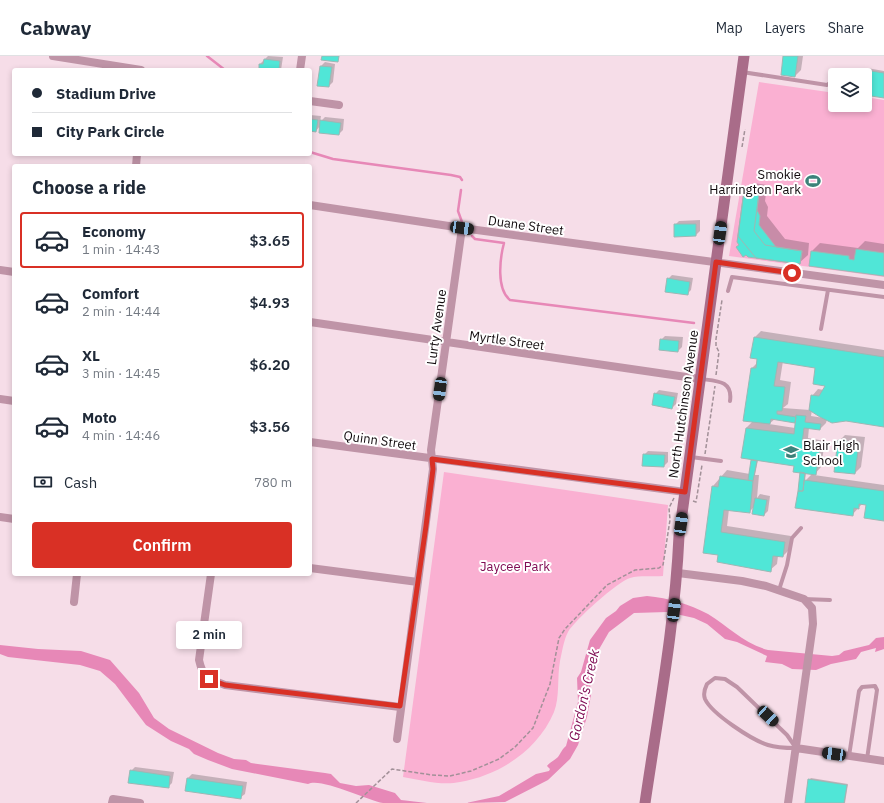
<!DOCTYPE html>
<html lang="en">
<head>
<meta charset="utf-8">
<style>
	:root { --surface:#fff; --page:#f2f2f3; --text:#1f2937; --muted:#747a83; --line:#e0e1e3; --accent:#d93025 }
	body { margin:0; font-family:"IBM Plex Sans",sans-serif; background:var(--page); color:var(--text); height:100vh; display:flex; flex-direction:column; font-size:15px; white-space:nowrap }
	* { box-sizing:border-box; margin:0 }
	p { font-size:13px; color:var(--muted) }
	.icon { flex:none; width:22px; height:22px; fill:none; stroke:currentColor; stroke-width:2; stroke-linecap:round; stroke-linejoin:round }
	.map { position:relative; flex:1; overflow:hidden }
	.drawer { position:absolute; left:12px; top:108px; width:300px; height:412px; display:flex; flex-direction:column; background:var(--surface); border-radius:4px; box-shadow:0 2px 6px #0003 }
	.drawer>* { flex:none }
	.top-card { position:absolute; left:12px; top:12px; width:300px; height:88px; border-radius:4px; box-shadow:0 2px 6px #0003; display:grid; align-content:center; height:88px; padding:0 20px; background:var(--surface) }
	.tools { position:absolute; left:828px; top:12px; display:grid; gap:8px }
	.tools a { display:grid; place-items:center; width:44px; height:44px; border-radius:4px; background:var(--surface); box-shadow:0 2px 6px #0003; font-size:20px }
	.end { position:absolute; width:18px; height:18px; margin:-9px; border:5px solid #d93025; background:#fff; box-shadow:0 0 0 2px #fff }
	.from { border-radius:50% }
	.bubble { position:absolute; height:28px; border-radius:4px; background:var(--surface); box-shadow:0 2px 6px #0003; font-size:13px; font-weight:600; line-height:28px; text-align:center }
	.car { position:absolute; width:12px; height:24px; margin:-12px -6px; border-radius:5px; box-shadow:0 0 3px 1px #0007; background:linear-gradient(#222 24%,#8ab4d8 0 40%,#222 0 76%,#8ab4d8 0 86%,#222 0) }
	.top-card b { display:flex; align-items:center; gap:14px; height:38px; font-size:15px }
	.top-card b+b { border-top:1px solid var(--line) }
	.top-card i { width:10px; height:10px; background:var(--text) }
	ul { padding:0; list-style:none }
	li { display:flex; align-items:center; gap:12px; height:56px; margin:0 8px 6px; padding:0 12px; border:2px solid transparent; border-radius:4px }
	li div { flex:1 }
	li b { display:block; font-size:15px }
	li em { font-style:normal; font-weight:600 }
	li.current { border-color:var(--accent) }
	li>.icon { width:36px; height:36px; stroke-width:1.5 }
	h2 { padding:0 20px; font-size:18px; line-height:48px }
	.pay { display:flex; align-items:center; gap:10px; height:44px; padding:0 20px; font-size:15px }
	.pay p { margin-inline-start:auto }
	.action { display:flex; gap:8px; margin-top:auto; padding:8px 20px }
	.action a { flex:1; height:46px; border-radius:4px; background:var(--accent); color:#fff; font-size:16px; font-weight:600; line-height:46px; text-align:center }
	header { display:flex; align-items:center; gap:24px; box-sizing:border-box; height:56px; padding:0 20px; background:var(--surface); border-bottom:1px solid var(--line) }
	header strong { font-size:19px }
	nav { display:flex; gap:22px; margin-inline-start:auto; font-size:14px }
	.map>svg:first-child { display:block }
	.green { fill:#fab0d2 }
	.water { fill:#e788b7 }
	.shadow { fill:#0003; fill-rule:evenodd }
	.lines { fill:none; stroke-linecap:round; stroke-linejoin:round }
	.stream { stroke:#e788b7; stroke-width:2.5 }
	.building { fill:#50e6d7; stroke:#9cb8b4 }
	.path { stroke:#a29098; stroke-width:1.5; stroke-dasharray:4 2; stroke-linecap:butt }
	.service { stroke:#bf94a7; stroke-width:4 }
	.minor { stroke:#bf94a7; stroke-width:8 }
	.secondary { stroke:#a96c89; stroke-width:11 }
	.route { stroke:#d93025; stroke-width:5 }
	.labels { text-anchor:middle; stroke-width:4; stroke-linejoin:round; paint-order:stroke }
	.poi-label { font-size:13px; fill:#110a0d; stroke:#fff; text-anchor:end }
	.street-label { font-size:13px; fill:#110a0d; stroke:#fff }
	.park-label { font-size:13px; fill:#800d54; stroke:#fff }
	.water-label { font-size:14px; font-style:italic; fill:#800d54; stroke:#fff }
</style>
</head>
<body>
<header>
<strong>Cabway</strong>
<nav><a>Map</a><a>Layers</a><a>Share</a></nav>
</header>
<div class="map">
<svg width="884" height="747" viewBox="0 0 884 747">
	<rect width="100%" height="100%" fill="#f6dde8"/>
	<path class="green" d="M 759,26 L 835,37 L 835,49 L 865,49 L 865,41 L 884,44 L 884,221 L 729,200 Z
		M 444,416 L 668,449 L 663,520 C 653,521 640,519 630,522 C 618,525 574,565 568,576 C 564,583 562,596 560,605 C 557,621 560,641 554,656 C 538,694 500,719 460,726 C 442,730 421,724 403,721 Z"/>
	<path class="water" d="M 647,540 C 669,542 689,548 708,558 C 728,570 744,588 768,594 L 832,600 L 839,599 L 844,595 L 869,589 L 876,582 L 884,581 L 884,593 L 875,596 L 876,592 L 861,596 L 856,603 L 831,608 L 816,614 L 792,613 L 782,608 L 765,606 L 767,600 L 737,586 L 725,583 L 707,568 L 694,562 L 667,556 L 634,557 L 609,576 L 598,595 L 590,625 L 591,639 L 587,661 L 578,689 L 570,703 L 548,724 L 505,746 L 466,747 L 499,740 L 536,718 L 549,715 L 550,713 L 547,710 C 550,706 554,705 558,701 C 561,697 562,693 566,690 L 578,646 L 577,622 L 581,616 L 590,584 L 606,562 L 616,555 L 620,550 L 633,542 Z
		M 0,589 L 38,593 L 81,595 L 110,604 L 139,637 L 154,662 L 169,673 L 218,697 L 234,703 L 246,704 L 251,707 L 325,717 L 331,718 L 340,727 L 356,730 L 369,729 L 395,737 L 401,744 L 427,747 C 413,747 397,747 383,747 C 367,744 320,721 308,728 L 232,713 L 208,704 L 194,698 L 189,693 L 171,685 L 146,669 L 115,628 L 100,615 L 80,609 L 8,601 L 0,598 Z"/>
	<path class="shadow" d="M 268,0 L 283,1 L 281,14 L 259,14 L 260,8 Z
		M 784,0 L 803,0 L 801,14 L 795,20 Z
		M 325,6 L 335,8 L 333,26 L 329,30 L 321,10 Z
		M 867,12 L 884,15 L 884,41 L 865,38 L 865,19 Z
		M 310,59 L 321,60 L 320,66 L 325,61 L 344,63 L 343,74 L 339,78 L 320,70 L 316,75 L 310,74 Z
		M 753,127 L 767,129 L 765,145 L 768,151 L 767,160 L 785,183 L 809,187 L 808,199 L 799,207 L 740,188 L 745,136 Z
		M 700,164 L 700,175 L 696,179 L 675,169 L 679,165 Z
		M 865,185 L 884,188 L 884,219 L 812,195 L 820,187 L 858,192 Z
		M 672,219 L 693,222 L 691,234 L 687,238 L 668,223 Z
		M 761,275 L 884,294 L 884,370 L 846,364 L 827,363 L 826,367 L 820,373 L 809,372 L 808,382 L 825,385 L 821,411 L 814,419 L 884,429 L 884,464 L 867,448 L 862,448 L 852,459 L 796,451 L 801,416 L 795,409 L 758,404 L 755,419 L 759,419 L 757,442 L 760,438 L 770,440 L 768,455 L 764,459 L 754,451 L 749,456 L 729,453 L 727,470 L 791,480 L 789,494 L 783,500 L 778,500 L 777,508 L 770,514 L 720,498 L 713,430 L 727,414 L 750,418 L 752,403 L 742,402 L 746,372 L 753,365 L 752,312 L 757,307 L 758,302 L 755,281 ZM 783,305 L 816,311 L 827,329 L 824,334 L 818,333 L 812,340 L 810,354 L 783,352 L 788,348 L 791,326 L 780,324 ZM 812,354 L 824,362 L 811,360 ZM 775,363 L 796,366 L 795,372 L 769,368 ZM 806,416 L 813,417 L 805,425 Z
		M 665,280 L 683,281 L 682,291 L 678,295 L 661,284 Z
		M 659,334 L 678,337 L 676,348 L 672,352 L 655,338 Z
		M 845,379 L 865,381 L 861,411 L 855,417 L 839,385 Z
		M 648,395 L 668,396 L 668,406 L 664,410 L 644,399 Z
		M 135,711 L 174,716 L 172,727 L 168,731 L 131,715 Z
		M 192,718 L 247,726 L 245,738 L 241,741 L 188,722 Z
		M 811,722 L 848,728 L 845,747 L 814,747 L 809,724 Z"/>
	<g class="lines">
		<path class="stream" d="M 207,0 L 225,14
			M 310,96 L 333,103 L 451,119 L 460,121 L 462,124
			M 461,134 L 458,155 L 462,166
			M 472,180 L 475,183 L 504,187 C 500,202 496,233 510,244 L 694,267"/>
	</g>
	<path class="building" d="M 322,0 L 339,0 L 338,6 L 321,4 Z
		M 783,0 L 798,0 L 795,21 L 781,19 Z
		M 264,3 L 280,5 L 279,14 L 259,14 L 259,8 L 263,8 Z
		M 320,10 L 332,11 L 329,31 L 317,30 Z
		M 865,14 L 884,17 L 884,42 L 865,39 Z
		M 310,63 L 318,64 L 316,76 L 310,75 Z
		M 320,64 L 341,67 L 339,79 L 319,77 Z
		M 744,135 L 759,137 L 757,154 L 760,160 L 759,169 L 776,191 L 802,195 L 800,208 L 748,201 L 746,199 L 743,201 L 736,191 L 739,189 L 737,186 Z
		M 744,135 L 759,137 L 754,175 L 765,189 L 802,195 L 800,208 L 756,202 L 738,180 Z
		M 674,168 L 696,168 L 696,180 L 674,181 Z
		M 856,193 L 884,197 L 884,220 L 809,210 L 811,195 L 849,200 L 849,203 L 854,204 Z
		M 667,222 L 690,226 L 688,239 L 665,236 Z
		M 754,281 L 884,301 L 884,371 L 846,365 L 832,367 L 820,361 L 809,354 L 811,339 L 819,340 L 825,330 L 813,328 L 815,312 L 778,306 L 774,330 L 785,331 L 782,355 L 777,355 L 777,358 L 796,361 L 795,367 L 771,363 L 770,368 L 743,365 L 751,312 L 756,312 L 757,303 L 750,302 Z
		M 660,283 L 679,285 L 678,296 L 659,294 Z
		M 654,337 L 675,341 L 672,353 L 652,349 Z
		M 796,359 L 806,360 L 805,366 L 821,368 L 820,374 L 804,372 L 802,388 L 820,391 L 816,419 L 793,416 L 794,410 L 741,402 L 746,372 L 794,378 Z
		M 838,384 L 859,387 L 855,418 L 834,416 Z
		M 643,398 L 665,399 L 664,411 L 642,410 Z
		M 751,404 L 757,405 L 753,425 L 748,424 Z
		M 800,416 L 805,417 L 803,435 L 798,435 Z
		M 720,420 L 753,425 L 750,457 L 724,454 L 721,476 L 785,486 L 783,501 L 773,500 L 771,516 L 717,506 L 718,499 L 703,497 L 712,430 L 718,431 Z
		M 804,424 L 884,435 L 884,465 L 864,462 L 866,449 L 859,448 L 859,453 L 854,452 L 853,460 L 795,452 L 798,435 L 803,435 Z
		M 755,442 L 767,444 L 764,460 L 752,458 Z
		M 130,714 L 170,720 L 169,732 L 128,727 Z
		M 187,722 L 243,730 L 241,743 L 185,735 Z
		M 808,723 L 847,729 L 844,747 L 805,747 Z"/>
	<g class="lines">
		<path class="path" d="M 742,91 L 745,73
			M 716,319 L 719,296 L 716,290 L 716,283 L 722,244
			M 705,398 L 715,330
			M 693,445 L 696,446 L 702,409
			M 356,747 L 392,713 L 432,719 L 450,720 L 471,715 L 499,703 L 515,691 L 533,672 L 550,628 L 559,582 L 565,573 L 607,529 L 635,514 L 659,512 L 663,509 L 670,464 L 669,452 L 674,442"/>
		<path class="service" d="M 742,16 L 827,29 L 835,23
			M 728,235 L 732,221 L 884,241
			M 821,273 L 828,234
			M 701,323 C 716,325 733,324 730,345
			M 691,401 L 721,405
			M 779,534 L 787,509 L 792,482 L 801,472
			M 804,543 L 830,544
			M 715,622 L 725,623 L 737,631 L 787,679 L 796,692 C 786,692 777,692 768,689 C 752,684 712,658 705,643 C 703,638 705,632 707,628 Z
			M 849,700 L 859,635 L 862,631 L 875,630 L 877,634 L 867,703"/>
		<path class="minor" d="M 53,0 L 141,14
			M 300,14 L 302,0
			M 310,45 L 339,49
			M 136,110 L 137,98
			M 310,149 L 462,172 L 884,229
			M 0,214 L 14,216
			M 310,266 L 700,323
			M 0,343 L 14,345
			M 310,386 L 685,436
			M 0,461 L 14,463
			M 310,512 L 418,526
			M 678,517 L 742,525 L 766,530 L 804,543 L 812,552 L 813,568 L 788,747
			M 211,518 L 199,604 C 203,622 209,623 225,629 L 400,651
			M 74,546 L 77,518
			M 397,683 L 433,413 L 431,394 L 462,172
			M 796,692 L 884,705
			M 112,747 L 113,743 L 140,747"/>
		<path class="secondary" d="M 645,747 C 658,658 675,569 679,480 L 744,0"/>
	</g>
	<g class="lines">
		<path class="route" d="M 209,623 L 225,629 L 400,650 L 426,470 L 433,413 L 432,403 L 685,436 L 716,206 L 792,217"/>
	</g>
	<defs>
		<g id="stadium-bare" transform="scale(1.2)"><path d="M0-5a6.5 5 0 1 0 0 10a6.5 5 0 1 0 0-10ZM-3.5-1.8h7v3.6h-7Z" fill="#3c827a" stroke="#fff" stroke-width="2.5" paint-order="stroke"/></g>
		<g id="school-bare" transform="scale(1.2)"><path d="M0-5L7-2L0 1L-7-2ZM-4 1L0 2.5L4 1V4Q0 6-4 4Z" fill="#3c827a" stroke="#fff" stroke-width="2.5" paint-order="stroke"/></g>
	</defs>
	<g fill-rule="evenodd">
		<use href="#stadium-bare" x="813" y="125"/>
		<use href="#school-bare" x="791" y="396"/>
	</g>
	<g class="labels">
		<g class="poi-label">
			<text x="801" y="123">Smokie<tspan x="801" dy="15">Harrington Park</tspan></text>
			<text x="803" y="394" text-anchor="start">Blair High<tspan x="803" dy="15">School</tspan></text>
		</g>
		<g class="street-label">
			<text transform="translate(526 169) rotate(8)" y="5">Duane Street</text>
			<text transform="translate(436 271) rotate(-82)" y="5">Lurty Avenue</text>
			<text transform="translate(507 284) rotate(8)" y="5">Myrtle Street</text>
			<text transform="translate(683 348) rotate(-82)" y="5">North Hutchinson Avenue</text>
			<text transform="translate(380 384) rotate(8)" y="5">Quinn Street</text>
		</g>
		<g class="park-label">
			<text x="515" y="515">Jaycee Park</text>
		</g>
		<g class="water-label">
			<text transform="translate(584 639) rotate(-77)" y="5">Gordon's Creek</text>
		</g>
	</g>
</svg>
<div class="tools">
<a><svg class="icon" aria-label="layers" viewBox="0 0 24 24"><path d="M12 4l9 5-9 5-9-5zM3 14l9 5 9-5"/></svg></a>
</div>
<i class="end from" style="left:792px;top:217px"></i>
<i class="end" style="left:209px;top:623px"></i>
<div class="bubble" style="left:176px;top:565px;width:66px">2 min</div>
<i class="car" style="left:462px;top:172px;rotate:98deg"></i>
<i class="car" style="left:720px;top:177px;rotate:8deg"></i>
<i class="car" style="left:440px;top:333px;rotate:188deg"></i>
<i class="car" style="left:681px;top:468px;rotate:8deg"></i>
<i class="car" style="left:674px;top:554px;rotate:7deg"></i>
<i class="car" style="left:768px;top:660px;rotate:133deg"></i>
<i class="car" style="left:834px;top:698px;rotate:278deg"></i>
<div class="top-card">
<b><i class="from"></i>Stadium Drive</b>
<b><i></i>City Park Circle</b>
</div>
<section class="drawer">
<h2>Choose a ride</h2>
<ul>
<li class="current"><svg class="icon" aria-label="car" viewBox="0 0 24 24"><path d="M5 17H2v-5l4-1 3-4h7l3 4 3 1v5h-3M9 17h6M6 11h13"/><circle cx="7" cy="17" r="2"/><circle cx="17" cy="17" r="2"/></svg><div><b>Economy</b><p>1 min · 14:43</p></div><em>$3.65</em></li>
<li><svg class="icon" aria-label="car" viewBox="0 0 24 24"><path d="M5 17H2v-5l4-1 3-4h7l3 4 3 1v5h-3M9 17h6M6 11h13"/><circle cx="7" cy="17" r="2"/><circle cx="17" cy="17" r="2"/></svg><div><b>Comfort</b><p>2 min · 14:44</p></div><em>$4.93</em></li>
<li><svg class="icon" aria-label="car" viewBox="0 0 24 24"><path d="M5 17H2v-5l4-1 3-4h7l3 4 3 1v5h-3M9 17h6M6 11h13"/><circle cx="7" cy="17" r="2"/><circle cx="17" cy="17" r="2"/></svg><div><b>XL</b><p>3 min · 14:45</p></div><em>$6.20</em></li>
<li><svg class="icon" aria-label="car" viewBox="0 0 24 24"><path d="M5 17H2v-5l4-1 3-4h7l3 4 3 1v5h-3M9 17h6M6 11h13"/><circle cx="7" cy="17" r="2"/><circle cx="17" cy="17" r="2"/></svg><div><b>Moto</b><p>4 min · 14:46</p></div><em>$3.56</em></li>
</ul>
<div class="pay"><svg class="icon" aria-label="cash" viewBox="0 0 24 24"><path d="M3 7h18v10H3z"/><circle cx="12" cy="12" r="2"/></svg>Cash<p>780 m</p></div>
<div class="action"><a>Confirm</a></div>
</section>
</div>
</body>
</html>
